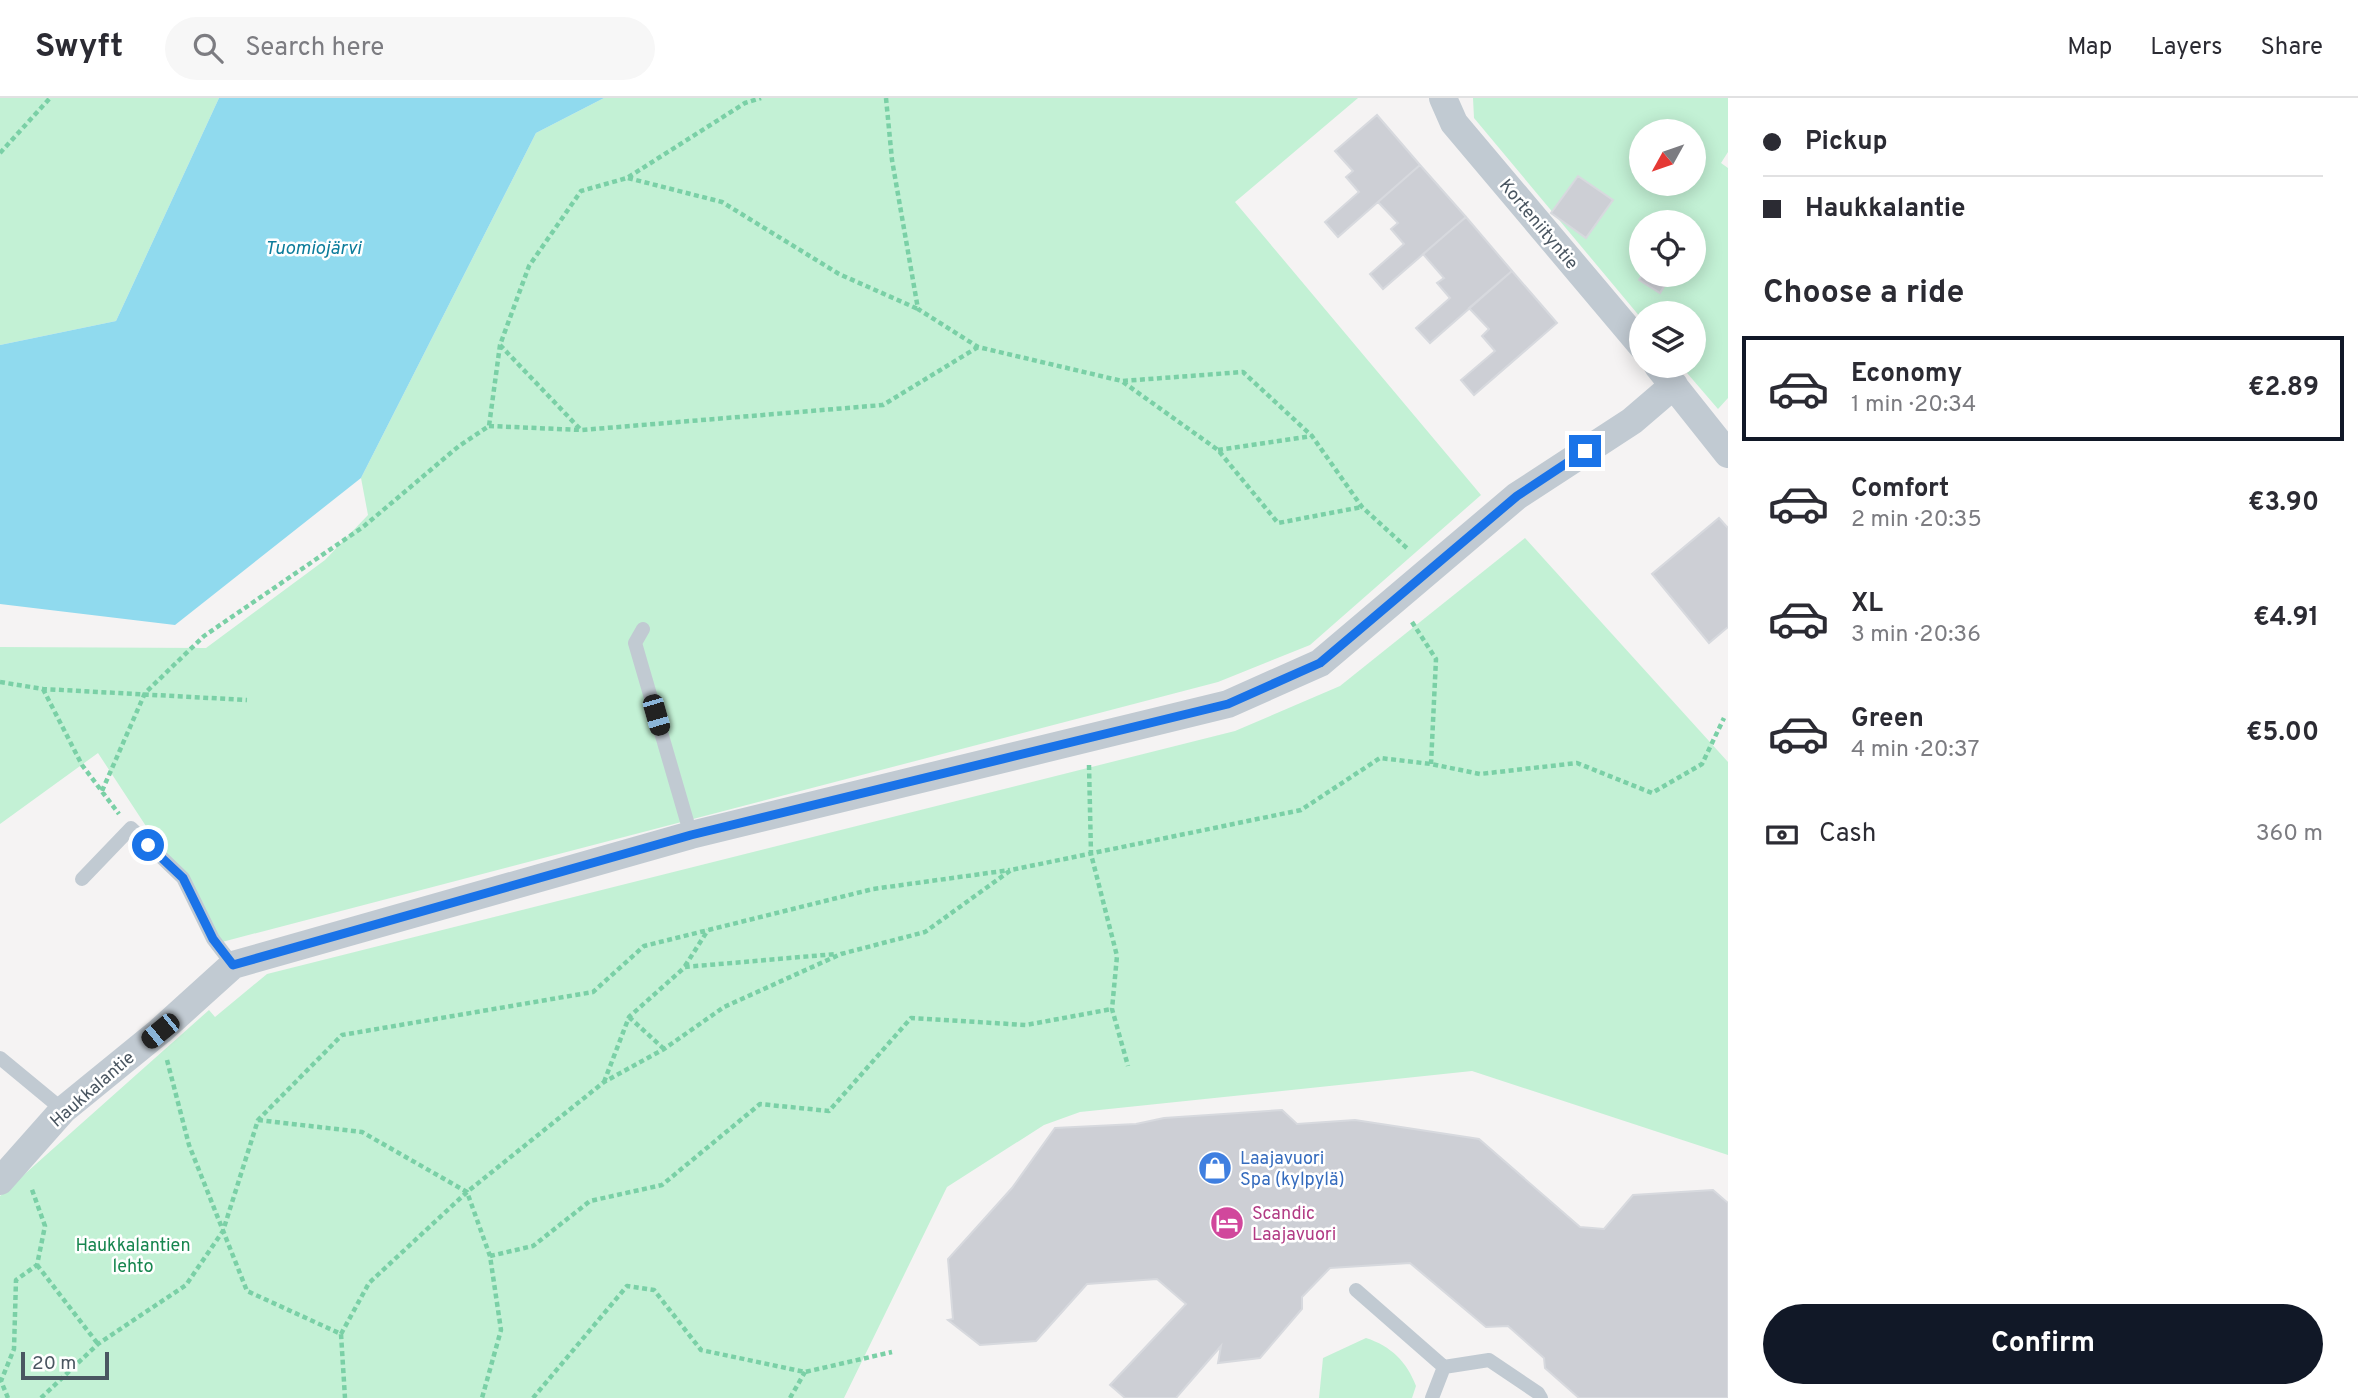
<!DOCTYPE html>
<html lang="en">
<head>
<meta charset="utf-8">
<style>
	:root { --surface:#fff; --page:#f7f7f7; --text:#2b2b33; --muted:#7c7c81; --line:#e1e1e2; --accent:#111827 }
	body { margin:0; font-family:Overpass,sans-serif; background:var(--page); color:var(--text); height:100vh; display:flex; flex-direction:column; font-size:26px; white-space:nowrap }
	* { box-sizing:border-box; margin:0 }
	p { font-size:23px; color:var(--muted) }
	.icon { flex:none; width:38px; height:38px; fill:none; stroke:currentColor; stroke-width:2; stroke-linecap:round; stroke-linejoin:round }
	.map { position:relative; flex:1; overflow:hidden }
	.drawer { display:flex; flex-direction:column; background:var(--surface); width:630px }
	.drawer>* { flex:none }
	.top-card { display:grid; align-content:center; height:154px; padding:0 35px; background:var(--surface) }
	.needle { width:46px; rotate:230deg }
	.controls { position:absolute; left:1629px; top:21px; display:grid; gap:14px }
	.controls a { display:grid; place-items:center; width:77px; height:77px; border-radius:50%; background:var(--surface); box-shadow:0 4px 18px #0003; font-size:35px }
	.scale { position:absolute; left:21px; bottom:18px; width:88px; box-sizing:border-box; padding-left:7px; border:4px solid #4a5661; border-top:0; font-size:19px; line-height:24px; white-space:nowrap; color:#4a5661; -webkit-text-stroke:5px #fff; paint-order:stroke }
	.end { position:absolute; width:32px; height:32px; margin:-16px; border:9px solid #1a73e8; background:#fff; box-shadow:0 0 0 4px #fff }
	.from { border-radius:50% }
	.car { position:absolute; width:21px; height:42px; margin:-21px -10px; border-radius:9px; box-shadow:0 0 5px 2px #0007; background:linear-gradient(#222 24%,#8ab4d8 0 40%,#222 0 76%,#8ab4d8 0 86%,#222 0) }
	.top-card b { display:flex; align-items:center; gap:24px; height:66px; font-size:26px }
	.top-card b+b { border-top:2px solid var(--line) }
	.top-card i { width:18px; height:18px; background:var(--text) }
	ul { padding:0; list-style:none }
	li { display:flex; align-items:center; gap:21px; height:105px; margin:0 14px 10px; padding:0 21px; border:4px solid transparent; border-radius:0px }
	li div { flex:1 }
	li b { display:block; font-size:26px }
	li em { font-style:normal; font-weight:700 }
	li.on { border-color:var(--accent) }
	li>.icon { width:63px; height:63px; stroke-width:1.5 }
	h2 { padding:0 35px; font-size:32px; line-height:84px }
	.pay { display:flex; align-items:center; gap:18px; height:77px; padding:0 35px; font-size:26px }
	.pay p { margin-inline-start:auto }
	.button { display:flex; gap:14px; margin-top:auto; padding:14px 35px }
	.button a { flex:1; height:80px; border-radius:42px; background:var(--accent); color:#fff; font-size:28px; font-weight:700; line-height:80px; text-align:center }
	header { display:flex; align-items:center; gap:42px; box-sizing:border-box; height:98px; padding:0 35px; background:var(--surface); border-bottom:2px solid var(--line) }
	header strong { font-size:33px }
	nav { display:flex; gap:38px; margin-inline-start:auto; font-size:24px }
	.search { width:490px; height:63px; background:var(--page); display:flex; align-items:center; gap:18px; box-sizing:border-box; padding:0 24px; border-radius:38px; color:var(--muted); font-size:26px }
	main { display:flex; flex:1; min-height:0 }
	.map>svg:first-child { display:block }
	.green { fill:#c3f1d5; fill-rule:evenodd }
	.water { fill:#90daee }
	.building { fill:#cdcfd5; stroke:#d7d9de; stroke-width:2 }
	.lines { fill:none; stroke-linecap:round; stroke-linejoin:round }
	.path { stroke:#7ad0a6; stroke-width:4.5; stroke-dasharray:5 3.5; stroke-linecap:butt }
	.lane { stroke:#c1cad2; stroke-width:14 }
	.street { stroke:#c1cad2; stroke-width:28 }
	.route { stroke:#1a73e8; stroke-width:9 }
	.labels { text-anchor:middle; stroke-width:5; stroke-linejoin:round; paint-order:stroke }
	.street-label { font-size:18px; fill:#4a5661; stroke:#fff }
	.shop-label { font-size:18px; fill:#366cbe; stroke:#fff; text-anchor:start }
	.hotel-label { font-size:18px; fill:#b23c85; stroke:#fff; text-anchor:start }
	.park-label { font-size:18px; fill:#17864f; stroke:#fff }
	.water-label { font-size:19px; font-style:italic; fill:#0c7c9b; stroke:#fff }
</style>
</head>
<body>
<header>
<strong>Swyft</strong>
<div class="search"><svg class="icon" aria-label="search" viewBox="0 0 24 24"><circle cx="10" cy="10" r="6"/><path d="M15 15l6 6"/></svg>Search here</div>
<nav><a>Map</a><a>Layers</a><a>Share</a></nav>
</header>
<main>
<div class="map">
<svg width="1728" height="1300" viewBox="0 0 1728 1300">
	<rect width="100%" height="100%" fill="#f5f3f3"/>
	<path class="green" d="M 0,0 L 219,0 L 116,223 L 0,247 Z
		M 604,0 L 1358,0 L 1235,104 L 1481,397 L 1310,547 L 1218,584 L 222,844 L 98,655 L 0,726 L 0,549 L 206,550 L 325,462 L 368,417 L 361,380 L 536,35 Z
		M 1473,0 L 1728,0 L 1728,54 L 1721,65 L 1728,70 L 1728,300 L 1718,311 L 1681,268 L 1694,268 L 1694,215 L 1642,215 L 1641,220 L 1474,20 ZM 1642,33 L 1694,33 L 1694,86 L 1642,86 ZM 1642,124 L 1694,124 L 1694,177 L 1642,177 Z
		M 1525,440 L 1728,664 L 1728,1057 L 1472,973 L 1080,1014 L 1044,1027 L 947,1089 L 844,1300 L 0,1300 L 0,1098 L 209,912 L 215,919 L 267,876 L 1235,633 L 1340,588 Z
		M 1366,1240 C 1391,1248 1407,1264 1416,1288 L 1412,1300 L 1319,1300 L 1323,1260 Z"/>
	<path class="water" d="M 219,0 L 604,0 L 536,35 L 361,380 L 175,527 L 0,506 L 0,247 L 116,223 Z"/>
	<path class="building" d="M 1377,17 L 1420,67 L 1338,139 L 1325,124 L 1359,94 L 1346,79 L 1353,73 L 1335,53 Z
		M 1420,67 L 1466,119 L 1383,191 L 1370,176 L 1404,146 L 1391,131 L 1398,125 L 1378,104 Z
		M 1578,78 L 1613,102 L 1586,140 L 1551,115 Z
		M 1466,119 L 1512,173 L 1430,245 L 1416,230 L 1450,200 L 1437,185 L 1444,180 L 1423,156 Z
		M 1512,173 L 1557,225 L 1474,297 L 1461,282 L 1495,253 L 1482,238 L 1489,231 L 1469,210 Z
		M 1642,177 L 1671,177 L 1660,195 L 1639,182 Z
		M 1719,420 L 1728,430 L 1728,529 L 1709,545 L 1652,476 Z
		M 1282,1012 L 1297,1026 L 1355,1022 L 1479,1041 L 1580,1129 L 1604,1131 L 1633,1097 L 1713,1092 L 1728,1105 L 1728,1300 L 1579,1300 L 1545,1270 L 1544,1260 L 1508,1228 L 1486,1229 L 1410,1165 L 1330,1170 L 1302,1199 L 1302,1211 L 1260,1260 L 1218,1265 L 1221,1248 L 1176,1300 L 1125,1300 L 1110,1287 L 1186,1206 L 1157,1181 L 1087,1186 L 1036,1243 L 980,1247 L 948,1222 L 953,1221 L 948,1161 L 1012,1090 L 1055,1030 L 1136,1026 L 1164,1020 Z"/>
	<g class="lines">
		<path class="path" d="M 886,0 L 892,62 L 918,211 L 978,249 L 1122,283 L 1243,274 L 1312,338 L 1362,409 L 1409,452
			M 0,55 L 50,0
			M 628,80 L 722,104 L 839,176 L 918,211
			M 500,247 L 581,332
			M 1123,284 L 1218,352 L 1278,425 L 1362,409
			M 489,328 L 582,332 L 883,307 L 978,249
			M 1218,352 L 1312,338
			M 1412,524 L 1436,561 L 1431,666
			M 0,584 L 43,591 L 247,602
			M 43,591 L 82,667 L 119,716
			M 1089,667 L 1091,756 L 1117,858 L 1112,911 L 1128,968
			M 102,693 L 145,595 L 204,538 L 363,429 L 459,348 L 489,328 L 500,247 L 529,168 L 581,93 L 627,80 L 745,5 L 761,0
			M 685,868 L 708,832
			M 629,919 L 664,951
			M 167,962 L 189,1047 L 247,1193 L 341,1236 L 345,1300
			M 604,984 L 629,919 L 685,869 L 836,856
			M 258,1022 L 362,1034 L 467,1094 L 490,1158 L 501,1232 L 482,1300
			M 490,1158 L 533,1148 L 590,1103 L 662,1087 L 760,1006 L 829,1013 L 911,920 L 1026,927 L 1112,911
			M 37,1167 L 98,1246
			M 341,1236 L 369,1185 L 467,1094 L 604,984 L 664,951 L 724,909 L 841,856 L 925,834 L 1011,772 L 1301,712 L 1380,660 L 1431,666 L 1480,676 L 1577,665 L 1652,695 L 1702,666 L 1724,620
			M 8,1300 L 1,1283 L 14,1251 L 16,1182 L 37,1167 L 45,1128 L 31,1089
			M 41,1300 L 98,1246 L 186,1187 L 223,1133 L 258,1022 L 342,937 L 593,894 L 644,848 L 873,791 L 1010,772
			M 533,1300 L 627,1188 L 654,1192 L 701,1252 L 805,1274 L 892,1254
			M 790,1300 L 805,1274"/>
		<path class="lane" d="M 643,531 L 635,545 L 691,737
			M 82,781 L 131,730 L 183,780 L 213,841 L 233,867
			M 0,960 L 63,1012
			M 1356,1192 L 1444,1269 L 1489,1262 L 1538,1295 L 1541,1300
			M 1432,1300 L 1444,1269"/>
		<path class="street" d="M 1443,0 L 1454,25 L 1642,248
			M 1658,268 L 1728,356
			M 0,1083 L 63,1012 L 160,933 L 233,867 L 691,737 L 1228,606 L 1320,565 L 1517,398 L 1632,323 L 1674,287"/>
	</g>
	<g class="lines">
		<path class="route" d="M 148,747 L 183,780 L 213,841 L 233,867 L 691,737 L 1228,606 L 1320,565 L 1517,398 L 1585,353"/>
	</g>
	<defs>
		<g id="shop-disc" transform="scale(1.75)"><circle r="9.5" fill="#3f7fe0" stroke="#fff"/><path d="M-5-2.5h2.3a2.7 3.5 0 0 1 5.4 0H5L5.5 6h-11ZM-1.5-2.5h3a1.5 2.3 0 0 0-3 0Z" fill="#fff"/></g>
		<g id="hotel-disc" transform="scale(1.75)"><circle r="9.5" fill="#d1479c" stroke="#fff"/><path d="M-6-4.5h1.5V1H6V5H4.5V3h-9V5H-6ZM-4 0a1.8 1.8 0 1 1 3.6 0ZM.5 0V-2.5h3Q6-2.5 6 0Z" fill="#fff"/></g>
	</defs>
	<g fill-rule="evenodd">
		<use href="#shop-disc" x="1215" y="1070"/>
		<use href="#hotel-disc" x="1227" y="1125"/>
	</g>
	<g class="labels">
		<g class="street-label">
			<text transform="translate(1539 126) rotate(50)" y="6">Korteniityntie</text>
			<text transform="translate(92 991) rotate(-41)" y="6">Haukkalantie</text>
		</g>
		<g class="shop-label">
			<text x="1240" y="1066">Laajavuori<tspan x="1240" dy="21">Spa (kylpylä)</tspan></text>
		</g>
		<g class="hotel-label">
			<text x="1252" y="1121">Scandic<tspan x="1252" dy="21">Laajavuori</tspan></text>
		</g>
		<g class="park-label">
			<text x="133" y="1153">Haukkalantien<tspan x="133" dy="21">lehto</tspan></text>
		</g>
		<g class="water-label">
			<text x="313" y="156">Tuomiojärvi</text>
		</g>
	</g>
</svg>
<div class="controls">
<a><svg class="needle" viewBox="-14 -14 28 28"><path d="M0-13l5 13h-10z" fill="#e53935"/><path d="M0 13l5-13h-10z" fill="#7c7c81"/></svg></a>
<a><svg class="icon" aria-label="locate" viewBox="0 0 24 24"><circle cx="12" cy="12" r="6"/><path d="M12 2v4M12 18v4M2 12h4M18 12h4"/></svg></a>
<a><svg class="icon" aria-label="layers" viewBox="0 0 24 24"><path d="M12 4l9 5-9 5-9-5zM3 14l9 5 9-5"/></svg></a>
</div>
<div class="scale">20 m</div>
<i class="end from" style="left:148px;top:747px"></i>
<i class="end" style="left:1585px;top:353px"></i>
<i class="car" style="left:656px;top:617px;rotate:164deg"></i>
<i class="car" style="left:160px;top:933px;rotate:231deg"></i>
</div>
<section class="drawer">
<div class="top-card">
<b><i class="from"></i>Pickup</b>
<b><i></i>Haukkalantie</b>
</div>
<h2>Choose a ride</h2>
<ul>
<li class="on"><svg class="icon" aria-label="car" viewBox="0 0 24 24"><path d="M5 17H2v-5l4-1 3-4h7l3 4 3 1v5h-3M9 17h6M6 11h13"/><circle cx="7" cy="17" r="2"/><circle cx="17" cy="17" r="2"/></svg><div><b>Economy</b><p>1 min · 20:34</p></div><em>€2.89</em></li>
<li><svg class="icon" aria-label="car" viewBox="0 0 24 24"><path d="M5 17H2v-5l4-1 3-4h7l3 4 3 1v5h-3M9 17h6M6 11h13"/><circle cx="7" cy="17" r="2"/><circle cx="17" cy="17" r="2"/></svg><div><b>Comfort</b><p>2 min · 20:35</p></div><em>€3.90</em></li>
<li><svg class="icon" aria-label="car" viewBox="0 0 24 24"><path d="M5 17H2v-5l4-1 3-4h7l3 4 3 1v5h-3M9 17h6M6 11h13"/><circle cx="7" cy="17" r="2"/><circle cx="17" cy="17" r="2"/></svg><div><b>XL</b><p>3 min · 20:36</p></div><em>€4.91</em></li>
<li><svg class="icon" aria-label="car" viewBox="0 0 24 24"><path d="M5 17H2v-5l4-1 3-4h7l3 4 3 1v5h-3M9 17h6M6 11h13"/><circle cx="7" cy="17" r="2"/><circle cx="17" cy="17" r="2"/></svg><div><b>Green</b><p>4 min · 20:37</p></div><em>€5.00</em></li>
</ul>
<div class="pay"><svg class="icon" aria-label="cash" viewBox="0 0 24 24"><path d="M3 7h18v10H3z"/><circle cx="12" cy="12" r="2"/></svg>Cash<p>360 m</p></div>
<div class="button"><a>Confirm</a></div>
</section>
</main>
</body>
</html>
